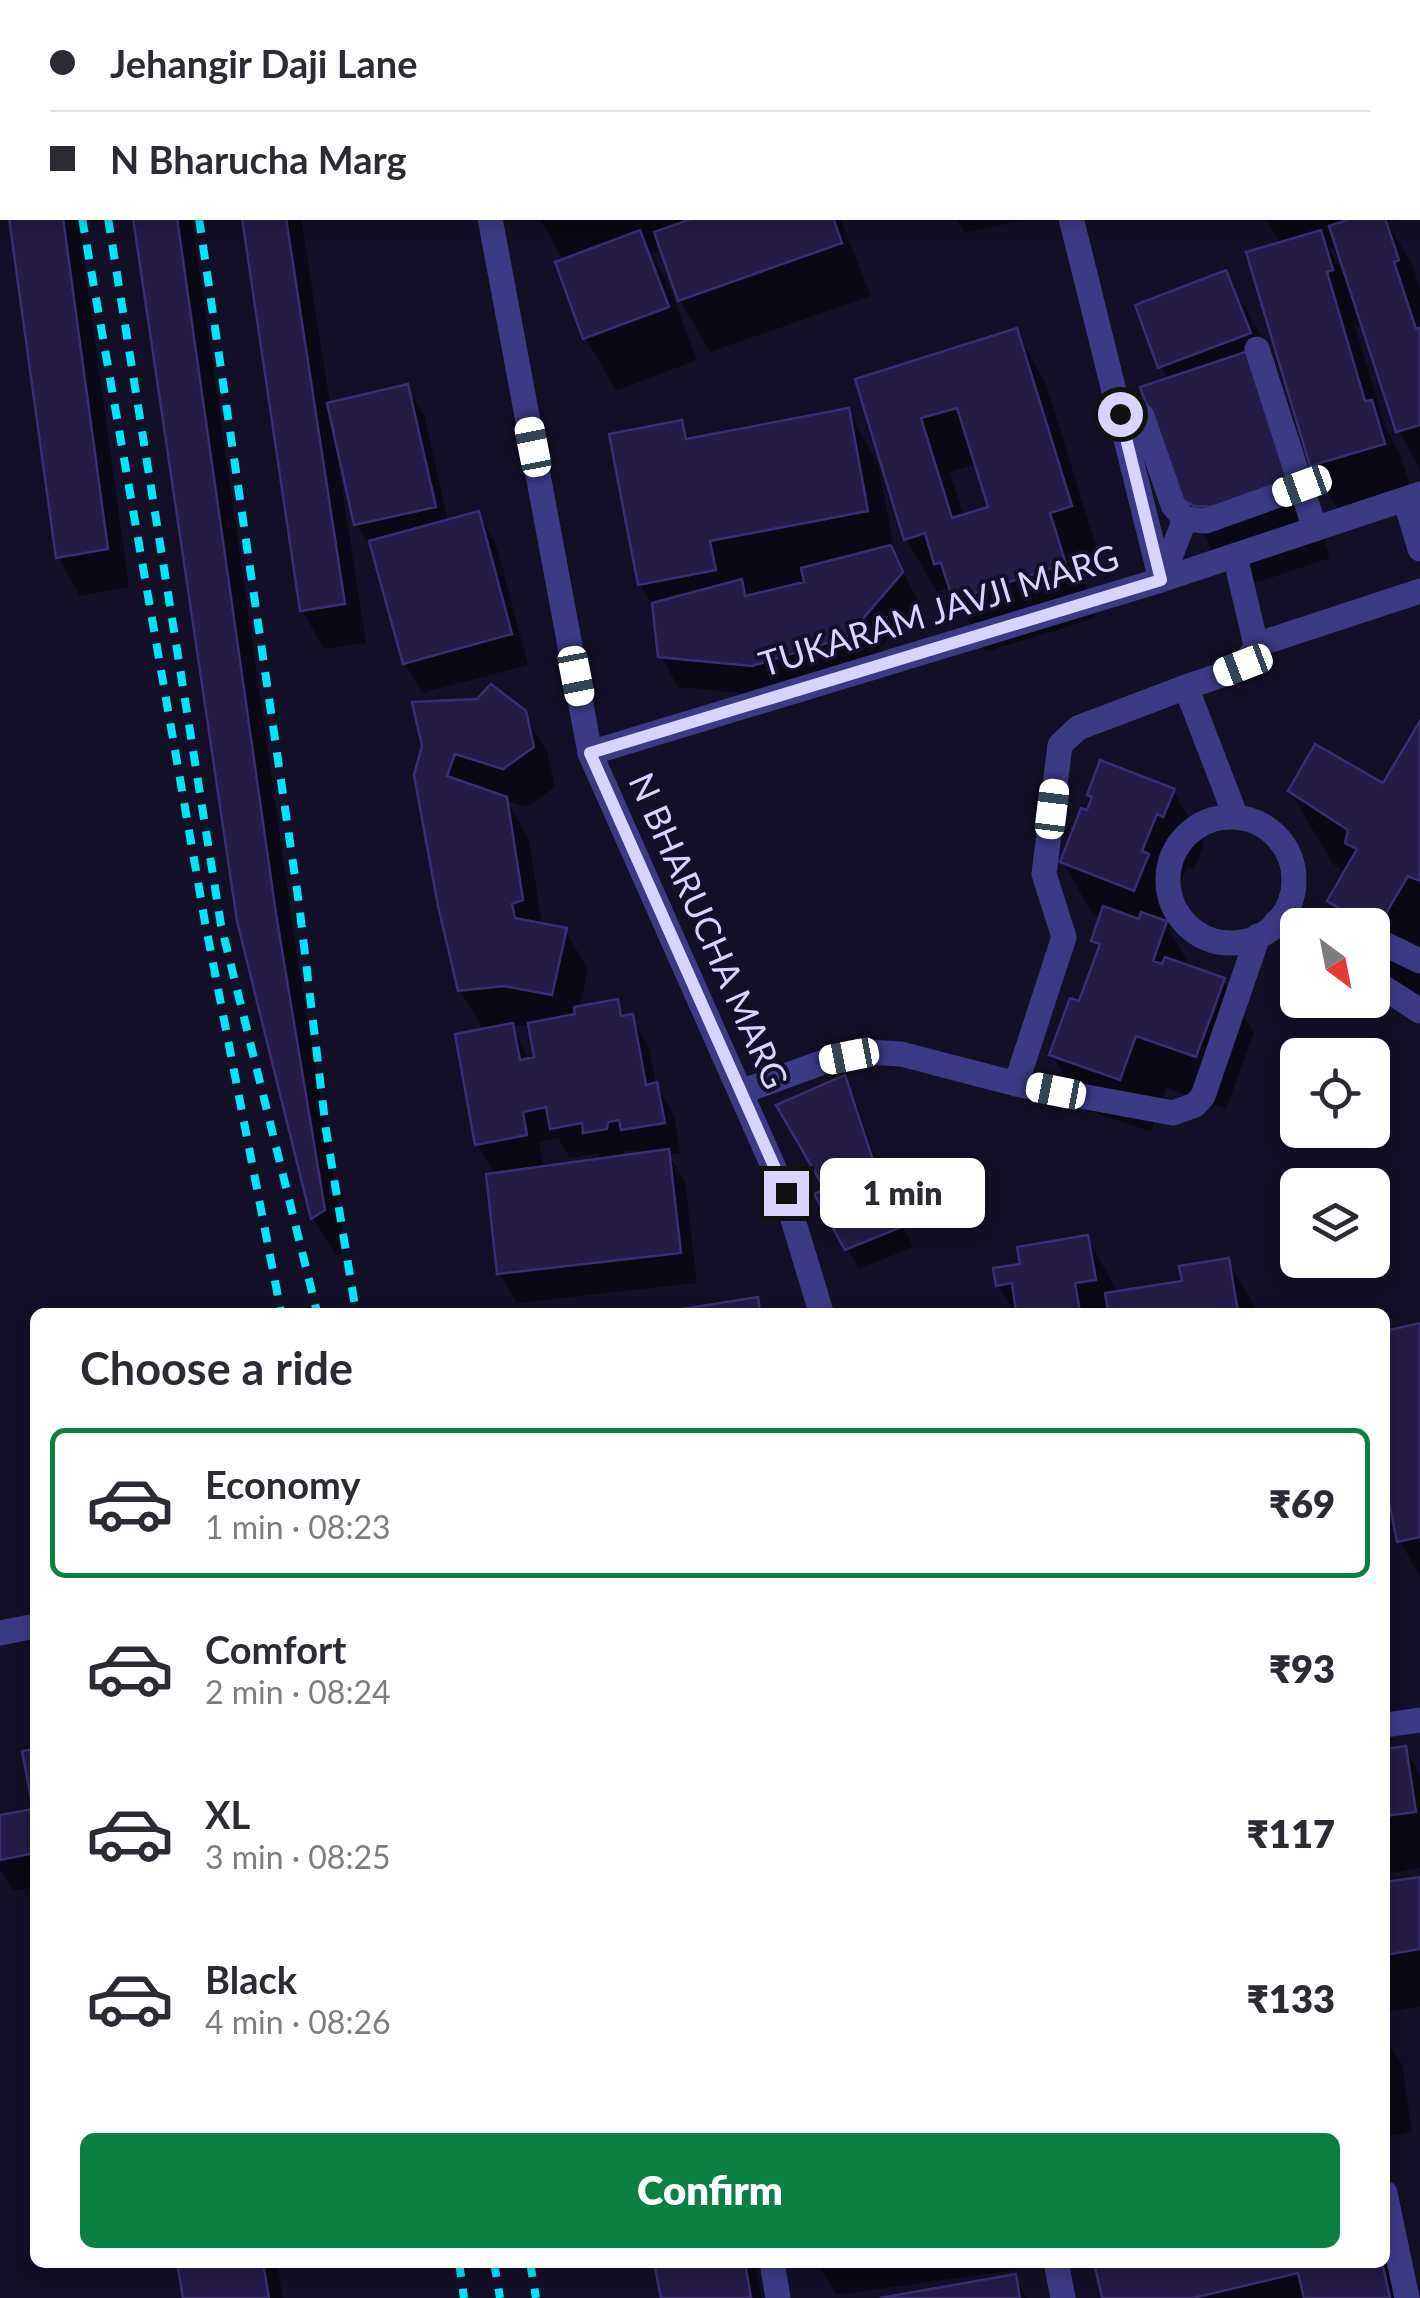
<!DOCTYPE html>
<html lang="en">
<head>
<meta charset="utf-8">
<style>
	:root { --surface:#fff; --page:#f2f2f3; --text:#2b2b33; --muted:#7c7c81; --line:#e1e1e2; --accent:#0b8043 }
	body { margin:0; font-family:Lato,sans-serif; background:var(--page); color:var(--text); height:100vh; display:flex; flex-direction:column; font-size:38px; white-space:nowrap }
	* { box-sizing:border-box; margin:0 }
	p { font-size:32px; color:var(--muted) }
	.icon { flex:none; width:55px; height:55px; fill:none; stroke:currentColor; stroke-width:2; stroke-linecap:round; stroke-linejoin:round }
	.map { position:relative; flex:1; overflow:hidden }
	.panel { position:absolute; left:30px; top:1308px; width:1360px; height:960px; display:flex; flex-direction:column; background:var(--surface); border-radius:15px; box-shadow:0 5px 15px #0003 }
	.panel>* { flex:none }
	.guide { position:absolute; left:0px; top:0px; width:1420px; height:220px; box-shadow:0 5px 15px #0003; display:grid; align-content:center; height:220px; padding:0 50px; background:var(--surface) }
	.needle { width:65px; rotate:148deg }
	.controls { position:absolute; left:1280px; top:908px; display:grid; gap:20px }
	.controls a { display:grid; place-items:center; width:110px; height:110px; border-radius:15px; background:var(--surface); box-shadow:0 5px 15px #0003; font-size:50px }
	.end { position:absolute; width:45px; height:45px; margin:-22px; border:12px solid #d9d4ff; background:#111; box-shadow:0 0 0 5px #111 }
	.from { border-radius:50% }
	.bubble { position:absolute; height:70px; border-radius:15px; background:var(--surface); box-shadow:0 5px 15px #0003; font-size:32px; font-weight:800; line-height:70px; text-align:center }
	.car { position:absolute; width:30px; height:60px; margin:-30px -15px; border-radius:12px; box-shadow:0 0 8px 2px #0007; background:linear-gradient(#fff 24%,#345 0 40%,#fff 0 76%,#345 0 86%,#fff 0) }
	.guide b { display:flex; align-items:center; gap:35px; height:95px; font-size:38px }
	.guide b+b { border-top:2px solid var(--line) }
	.guide i { width:25px; height:25px; background:var(--text) }
	ul { padding:0; list-style:none }
	li { display:flex; align-items:center; gap:30px; height:150px; margin:0 20px 15px; padding:0 30px; border:5px solid transparent; border-radius:15px }
	li div { flex:1 }
	li b { display:block; font-size:38px }
	li em { font-style:normal; font-weight:800 }
	li.on { border-color:var(--accent) }
	li>.icon { width:90px; height:90px; stroke-width:1.5 }
	h2 { padding:0 50px; font-size:45px; line-height:120px }
	.button { display:flex; gap:20px; margin-top:auto; padding:20px 50px }
	.button a { flex:1; height:115px; border-radius:15px; background:var(--accent); color:#fff; font-size:40px; font-weight:800; line-height:115px; text-align:center }
	.map>svg:first-child { display:block }
	.shadow { fill:#0007; fill-rule:evenodd }
	.building { fill:#241b47; stroke:#3b2d73; stroke-width:2.5; fill-rule:evenodd }
	.lines { fill:none; stroke-linecap:round; stroke-linejoin:round }
	.service { stroke:#3d3a85; stroke-width:20 }
	.minor { stroke:#3d3a85; stroke-width:25 }
	.tertiary { stroke:#3d3a85; stroke-width:25 }
	.rail { stroke:#00e5ff; stroke-width:8; stroke-dasharray:15 12; stroke-linecap:butt }
	.route { stroke:#d9d4ff; stroke-width:12 }
	.labels { text-anchor:middle; stroke-width:8; stroke-linejoin:round; paint-order:stroke }
	.street-label { font-size:35px; fill:#d9d4ff; stroke:#130f26 }
</style>
</head>
<body>
<div class="map">
<svg width="1420" height="2298" viewBox="0 0 1420 2298">
	<rect width="100%" height="100%" fill="#130f26"/>
	<path class="shadow" d="M 0,0 L 46,2 L 2,2 L 2,147 Z
		M 103,0 L 158,0 L 159,2 L 104,2 Z
		M 209,0 L 275,0 L 276,2 L 210,2 Z
		M 544,0 L 752,0 L 752,2 L 545,2 Z
		M 1069,0 L 1342,0 L 1343,2 L 1070,2 Z
		M 1408,0 L 1420,0 L 1420,40 L 1418,2 L 1403,2 Z
		M 12,218 L 78,218 L 129,587 L 80,596 L 58,557 Z
		M 135,218 L 192,218 L 297,956 L 346,1250 L 336,1256 L 313,1218 L 239,920 Z
		M 245,218 L 301,218 L 330,405 L 407,387 L 425,417 L 448,522 L 478,514 L 496,544 L 528,665 L 422,693 L 405,663 L 374,554 L 356,524 L 342,460 L 338,461 L 366,643 L 324,649 L 302,610 Z
		M 540,218 L 840,218 L 871,296 L 710,352 L 680,300 L 663,250 L 650,253 L 669,286 L 697,360 L 616,391 L 586,338 L 558,264 L 564,262 Z
		M 956,218 L 1032,218 L 965,233 Z
		M 1265,218 L 1397,218 L 1387,222 L 1412,264 L 1420,290 L 1420,469 L 1399,431 L 1363,323 L 1355,326 L 1386,429 L 1401,456 L 1413,497 L 1343,518 L 1312,465 L 1280,244 ZM 1338,245 L 1346,278 L 1329,249 Z
		M 1225,273 L 1263,339 L 1286,399 L 1275,404 L 1290,430 L 1330,558 L 1259,582 L 1239,581 L 1226,573 L 1182,497 L 1168,380 L 1138,307 Z
		M 1016,331 L 1046,384 L 1100,559 L 1079,566 L 1095,618 L 986,652 L 950,587 L 937,592 L 906,539 L 858,381 ZM 977,464 L 991,509 L 964,517 L 950,472 Z
		M 848,411 L 878,464 L 896,558 L 919,603 L 864,667 L 770,696 L 678,687 L 661,656 L 656,611 L 640,585 L 612,436 L 681,423 L 691,440 ZM 894,579 L 900,579 L 841,648 L 837,645 Z
		M 524,712 L 547,752 L 555,787 L 527,807 L 507,801 L 529,839 L 542,926 L 565,930 L 588,969 L 579,1009 L 616,1002 L 626,1018 L 631,1017 L 649,1047 L 656,1085 L 674,1115 L 680,1153 L 669,1155 L 685,1182 L 697,1283 L 517,1303 L 499,1273 L 495,1175 L 477,1144 L 484,1031 L 460,990 L 417,775 ZM 531,1025 L 537,1059 L 530,1061 L 512,1026 ZM 558,1138 L 570,1158 L 598,1153 L 602,1160 L 544,1168 L 539,1142 ZM 634,1150 L 639,1155 L 623,1158 L 624,1152 Z
		M 1420,726 L 1420,998 L 1372,974 L 1372,925 L 1344,925 L 1330,901 L 1346,873 L 1333,864 L 1290,791 L 1384,787 Z
		M 1173,791 L 1204,844 L 1194,869 L 1187,866 L 1173,901 L 1178,909 L 1169,930 L 1192,969 L 1223,980 L 1254,1033 L 1226,1109 L 1166,1088 L 1151,1132 L 1083,1108 L 1052,1054 L 1080,1004 L 1099,951 L 1093,941 L 1101,918 L 1093,915 L 1063,862 L 1088,813 L 1093,801 L 1089,795 Z
		M 844,1078 L 855,1098 L 885,1189 L 913,1247 L 859,1269 L 817,1195 L 827,1189 L 780,1106 Z
		M 1087,1238 L 1119,1294 L 1185,1283 L 1228,1261 L 1258,1312 L 1014,1312 L 998,1285 L 1023,1266 Z
		M 756,1300 L 764,1312 L 679,1312 Z
		M 1420,1325 L 1420,1577 L 1400,1541 L 1385,1471 L 1385,1333 Z
		M 1405,1749 L 1420,1775 L 1420,1868 L 1385,1874 L 1385,1751 Z
		M 35,1811 L 35,1887 L 13,1891 L 0,1869 L 0,1817 Z
		M 1420,1879 L 1420,2007 L 1385,2012 L 1385,1885 Z
		M 1385,2036 L 1402,2066 L 1412,2132 L 1385,2137 Z
		M 1385,2224 L 1402,2298 L 1105,2298 L 1096,2262 L 1385,2262 Z
		M 179,2262 L 277,2262 L 283,2298 L 185,2298 Z
		M 657,2262 L 755,2262 L 762,2298 L 663,2298 Z
		M 818,2262 L 1014,2262 L 1015,2270 L 836,2295 Z
		M 1014,2277 L 1027,2298 L 894,2298 Z"/>
	<path class="building" d="M 0,0 L 31,2 L 2,2 L 2,166 Z
		M 1066,0 L 1232,0 L 1225,2 Z
		M 9,218 L 63,218 L 108,549 L 56,558 Z
		M 133,218 L 177,218 L 276,914 L 325,1210 L 311,1219 L 237,921 Z
		M 242,218 L 286,218 L 345,604 L 300,611 Z
		M 694,218 L 833,218 L 842,243 L 678,301 L 654,232 Z
		M 1353,218 L 1385,218 L 1399,260 L 1394,262 L 1416,329 L 1420,328 L 1420,425 L 1396,432 L 1329,226 Z
		M 640,230 L 669,307 L 583,339 L 555,262 Z
		M 1321,230 L 1333,270 L 1327,272 L 1365,401 L 1372,400 L 1385,444 L 1310,466 L 1246,252 Z
		M 1226,270 L 1251,333 L 1158,368 L 1135,305 Z
		M 1017,328 L 1072,506 L 1050,513 L 1066,564 L 953,600 L 941,563 L 934,564 L 925,533 L 904,540 L 855,379 ZM 957,408 L 988,507 L 952,518 L 921,418 Z
		M 1248,351 L 1288,482 L 1215,507 L 1194,506 L 1180,498 L 1140,387 Z
		M 408,384 L 436,507 L 354,525 L 327,403 Z
		M 849,408 L 868,511 L 710,541 L 716,570 L 638,585 L 609,434 L 682,420 L 686,439 Z
		M 479,511 L 512,634 L 403,664 L 369,541 Z
		M 891,545 L 903,572 L 847,637 L 752,666 L 658,657 L 652,603 L 742,579 L 745,596 L 804,582 L 801,568 Z
		M 491,684 L 526,711 L 534,747 L 503,769 L 455,754 L 447,776 L 507,797 L 523,900 L 512,904 L 515,918 L 567,928 L 552,995 L 504,986 L 458,991 L 438,906 L 414,775 L 422,746 L 412,702 L 477,699 Z
		M 1420,721 L 1420,881 L 1408,876 L 1376,930 L 1327,901 L 1357,849 L 1345,843 L 1348,830 L 1288,791 L 1315,744 L 1383,783 Z
		M 1100,760 L 1175,789 L 1163,817 L 1157,814 L 1142,851 L 1149,854 L 1134,891 L 1060,862 L 1081,808 L 1087,810 L 1092,797 L 1087,795 Z
		M 1103,906 L 1139,919 L 1141,912 L 1167,921 L 1153,961 L 1162,964 L 1165,957 L 1225,978 L 1196,1057 L 1136,1036 L 1120,1080 L 1049,1055 L 1070,998 L 1079,1001 L 1100,944 L 1091,941 Z
		M 618,999 L 621,1016 L 633,1014 L 646,1085 L 657,1082 L 665,1123 L 621,1130 L 619,1120 L 608,1122 L 607,1129 L 583,1133 L 582,1123 L 550,1129 L 546,1107 L 523,1112 L 527,1135 L 475,1145 L 455,1034 L 513,1023 L 520,1060 L 534,1057 L 528,1023 L 575,1014 L 574,1007 Z
		M 845,1075 L 875,1166 L 824,1188 L 776,1105 Z
		M 669,1149 L 681,1253 L 497,1274 L 486,1174 Z
		M 875,1166 L 904,1226 L 845,1250 L 814,1194 Z
		M 1088,1235 L 1096,1280 L 1075,1283 L 1080,1312 L 1016,1312 L 1012,1283 L 996,1286 L 993,1268 L 1020,1264 L 1017,1247 Z
		M 1229,1258 L 1238,1312 L 1093,1312 L 1108,1310 L 1105,1293 L 1182,1281 L 1179,1266 Z
		M 758,1297 L 760,1312 L 664,1312 Z
		M 1420,1323 L 1420,1537 L 1397,1542 L 1385,1483 L 1385,1331 Z
		M 1406,1746 L 1416,1812 L 1385,1816 L 1385,1749 Z
		M 35,1749 L 35,1853 L 0,1860 L 0,1815 L 33,1809 L 22,1751 Z
		M 1420,1877 L 1420,1949 L 1385,1955 L 1385,1882 Z
		M 177,2262 L 263,2262 L 269,2298 L 183,2298 Z
		M 654,2262 L 745,2262 L 751,2298 L 661,2298 Z
		M 1094,2262 L 1382,2262 L 1390,2298 L 1304,2298 L 1298,2273 L 1193,2298 L 1102,2298 Z
		M 1016,2274 L 1020,2298 L 880,2298 Z"/>
	<g class="lines">
		<path class="service" d="M 871,2 L 878,0
			M 1327,2 L 1332,0
			M 1418,174 L 1420,173"/>
		<path class="minor" d="M 1025,0 L 1025,2
			M 1071,218 L 1161,580
			M 1257,349 L 1315,529
			M 1119,414 L 1136,411 L 1142,416 L 1173,505 L 1185,519 L 1206,521 L 1301,487
			M 1405,499 L 1420,549
			M 1235,556 L 1256,645 C 1247,672 1210,678 1186,687 L 1236,817
			M 1161,580 L 1185,519
			M 1256,645 L 1420,591
			M 590,753 L 1161,580 L 1420,494
			M1168 880a63 63 0 1 1 126 0a63 63 0 1 1-126 0Z
			M 1276,922 L 1298,935
			M 1372,938 L 1420,961
			M 1372,980 L 1420,1011
			M 1016,1084 L 1064,937 L 1044,874 L 1060,745 L 1078,728 L 1186,687
			M 741,1092 L 829,1060 L 870,1052 L 901,1054 L 1016,1084 L 1173,1113 L 1195,1105 L 1203,1096 L 1258,936
			M 0,1633 L 35,1626
			M 1385,1725 L 1420,1720
			M 1385,2193 L 1407,2298
			M 772,2262 L 778,2298"/>
		<path class="tertiary" d="M 435,0 L 436,2
			M 490,218 L 590,753 L 785,1193 L 821,1312
			M 1056,2262 L 1063,2298"/>
		<path class="rail" d="M 48,0 L 48,2
			M 77,0 L 77,2
			M 161,0 L 162,2
			M 82,218 L 205,922 L 281,1312
			M 108,218 L 221,925 L 317,1312
			M 199,218 L 299,904 L 326,1130 L 356,1312
			M 459,2262 L 464,2298
			M 494,2262 L 500,2298
			M 530,2262 L 536,2298"/>
	</g>
	<g class="lines">
		<path class="route" d="M 786,1193 L 590,753 L 1161,580 L 1120,414"/>
	</g>
	<g class="labels">
		<g class="street-label">
			<text transform="translate(939 611) rotate(-17)" y="12">TUKARAM JAVJI MARG</text>
			<text transform="translate(708 931) rotate(66)" y="12">N BHARUCHA MARG</text>
		</g>
	</g>
</svg>
<div class="controls">
<a><svg class="needle" viewBox="-14 -14 28 28"><path d="M0-13l5 13h-10z" fill="#e53935"/><path d="M0 13l5-13h-10z" fill="#7c7c81"/></svg></a>
<a><svg class="icon" aria-label="locate" viewBox="0 0 24 24"><circle cx="12" cy="12" r="6"/><path d="M12 2v4M12 18v4M2 12h4M18 12h4"/></svg></a>
<a><svg class="icon" aria-label="layers" viewBox="0 0 24 24"><path d="M12 4l9 5-9 5-9-5zM3 14l9 5 9-5"/></svg></a>
</div>
<i class="end from" style="left:1120px;top:414px"></i>
<i class="end" style="left:786px;top:1193px"></i>
<div class="bubble" style="left:820px;top:1158px;width:165px">1 min</div>
<i class="car" style="left:533px;top:447px;rotate:349deg"></i>
<i class="car" style="left:1302px;top:486px;rotate:250deg"></i>
<i class="car" style="left:1243px;top:665px;rotate:249deg"></i>
<i class="car" style="left:576px;top:676px;rotate:169deg"></i>
<i class="car" style="left:1052px;top:809px;rotate:7deg"></i>
<i class="car" style="left:849px;top:1056px;rotate:259deg"></i>
<i class="car" style="left:1056px;top:1091px;rotate:281deg"></i>
<div class="guide">
<b><i class="from"></i>Jehangir Daji Lane</b>
<b><i></i>N Bharucha Marg</b>
</div>
<section class="panel">
<h2>Choose a ride</h2>
<ul>
<li class="on"><svg class="icon" aria-label="car" viewBox="0 0 24 24"><path d="M5 17H2v-5l4-1 3-4h7l3 4 3 1v5h-3M9 17h6M6 11h13"/><circle cx="7" cy="17" r="2"/><circle cx="17" cy="17" r="2"/></svg><div><b>Economy</b><p>1 min · 08:23</p></div><em>₹69</em></li>
<li><svg class="icon" aria-label="car" viewBox="0 0 24 24"><path d="M5 17H2v-5l4-1 3-4h7l3 4 3 1v5h-3M9 17h6M6 11h13"/><circle cx="7" cy="17" r="2"/><circle cx="17" cy="17" r="2"/></svg><div><b>Comfort</b><p>2 min · 08:24</p></div><em>₹93</em></li>
<li><svg class="icon" aria-label="car" viewBox="0 0 24 24"><path d="M5 17H2v-5l4-1 3-4h7l3 4 3 1v5h-3M9 17h6M6 11h13"/><circle cx="7" cy="17" r="2"/><circle cx="17" cy="17" r="2"/></svg><div><b>XL</b><p>3 min · 08:25</p></div><em>₹117</em></li>
<li><svg class="icon" aria-label="car" viewBox="0 0 24 24"><path d="M5 17H2v-5l4-1 3-4h7l3 4 3 1v5h-3M9 17h6M6 11h13"/><circle cx="7" cy="17" r="2"/><circle cx="17" cy="17" r="2"/></svg><div><b>Black</b><p>4 min · 08:26</p></div><em>₹133</em></li>
</ul>
<div class="button"><a>Confirm</a></div>
</section>
</div>
</body>
</html>
